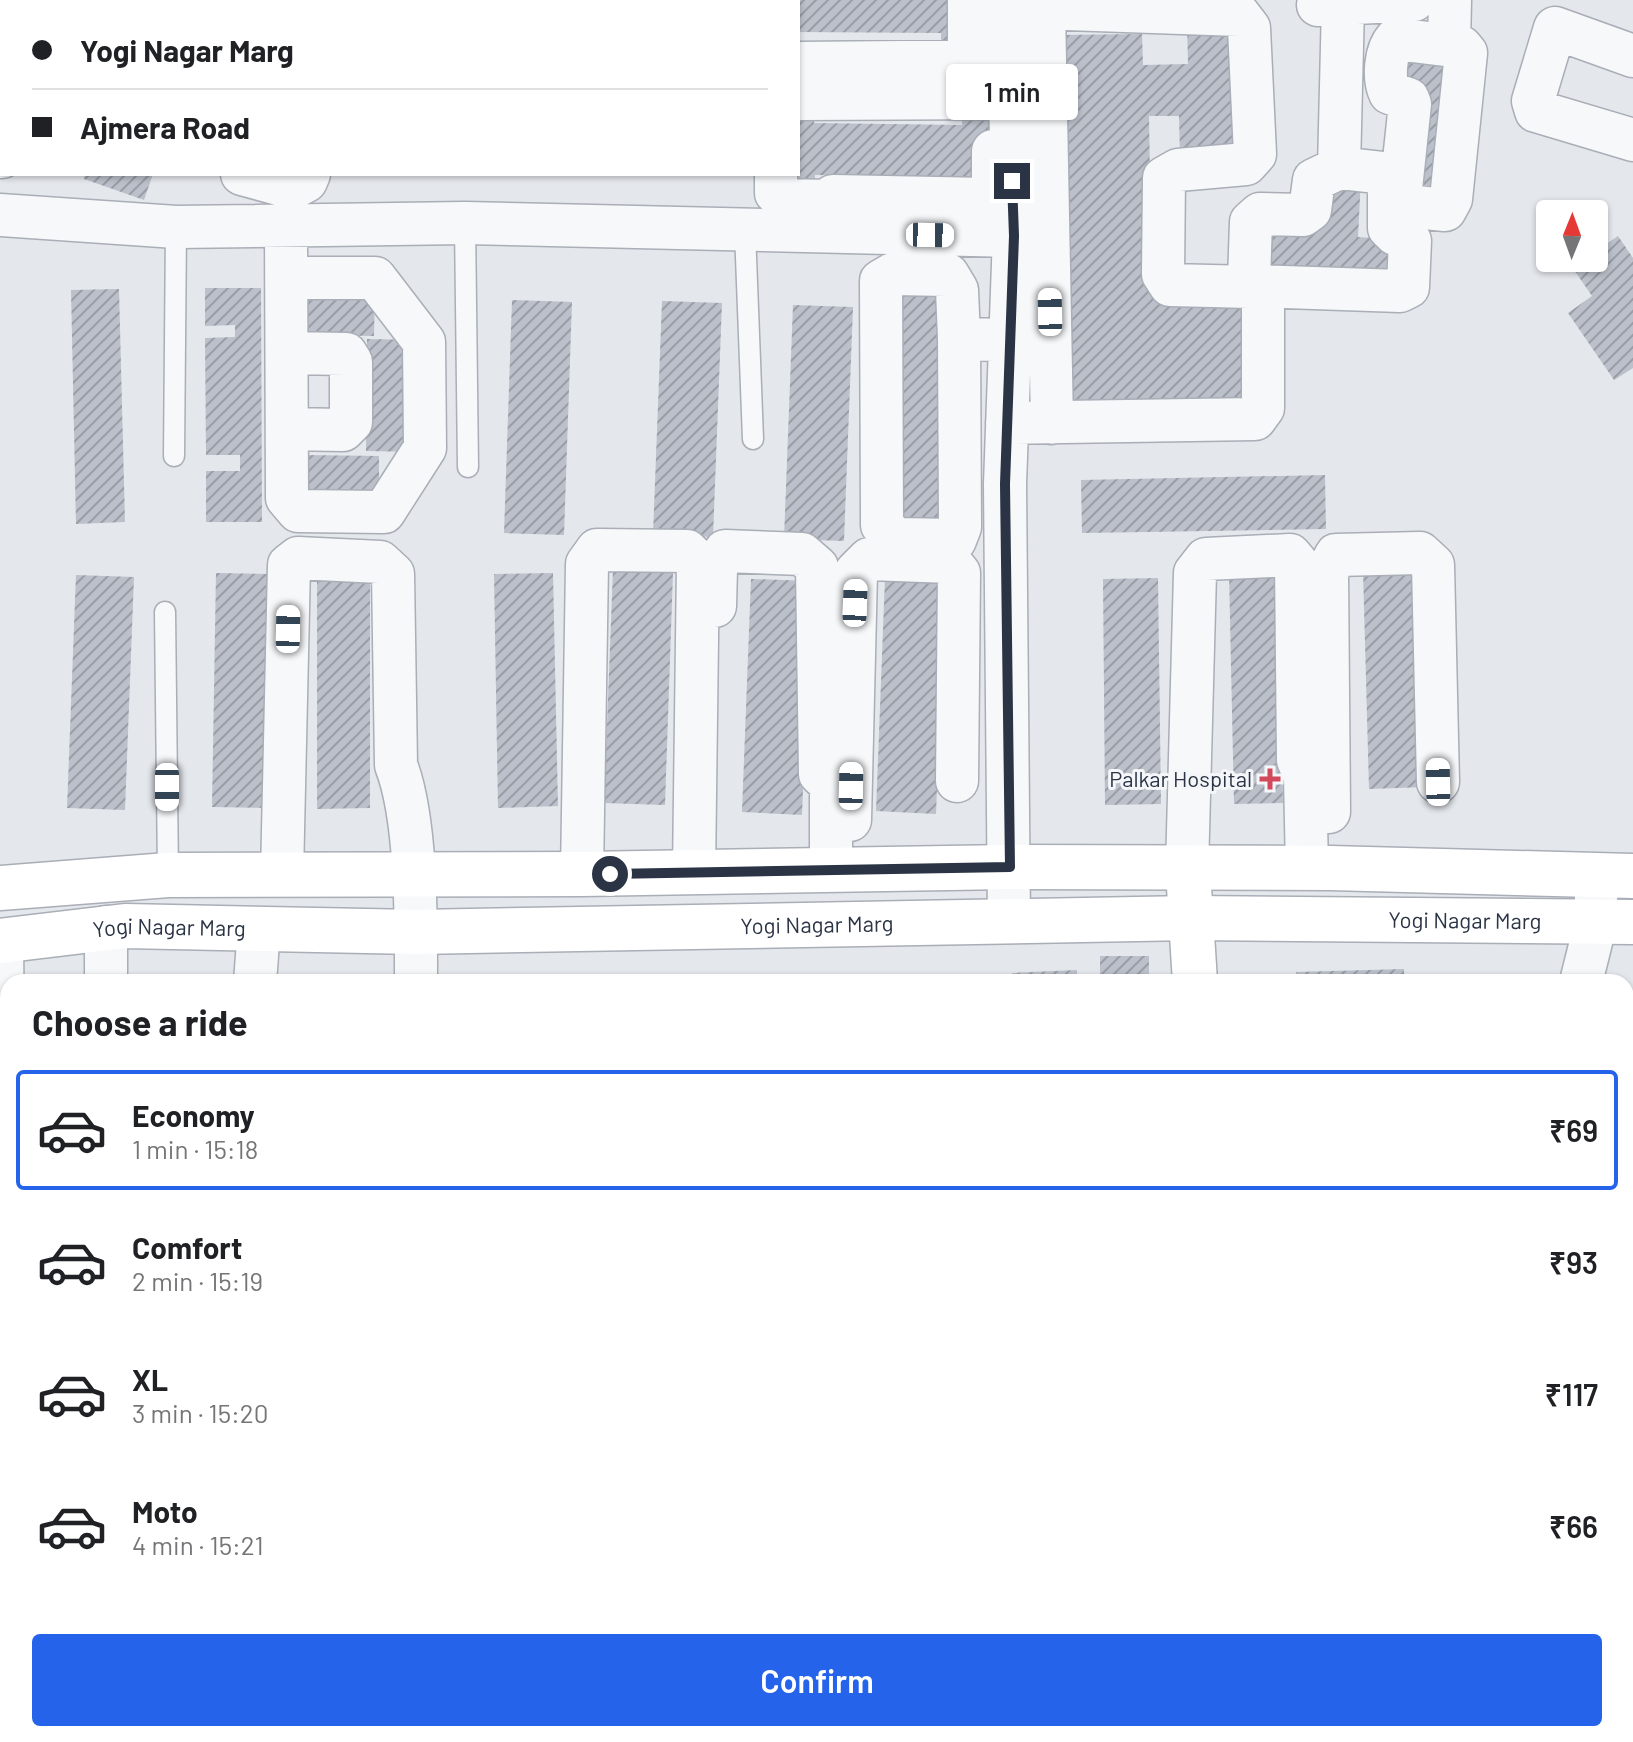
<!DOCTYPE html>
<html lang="en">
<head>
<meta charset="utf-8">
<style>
	:root { --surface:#fff; --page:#f6f6f6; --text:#202124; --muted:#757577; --line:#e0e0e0; --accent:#2563eb }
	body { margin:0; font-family:Barlow,sans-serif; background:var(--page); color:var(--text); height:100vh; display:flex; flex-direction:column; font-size:30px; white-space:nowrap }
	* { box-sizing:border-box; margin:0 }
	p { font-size:26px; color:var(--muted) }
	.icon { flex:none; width:44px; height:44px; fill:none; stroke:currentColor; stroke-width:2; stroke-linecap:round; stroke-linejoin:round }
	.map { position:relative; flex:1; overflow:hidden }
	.panel { position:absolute; left:0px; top:974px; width:1634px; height:768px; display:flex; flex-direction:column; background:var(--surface); border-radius:24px 24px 0 0; box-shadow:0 2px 6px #0004 }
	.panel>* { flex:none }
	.hud { position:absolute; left:0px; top:0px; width:800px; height:176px; box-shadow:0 2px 6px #0004; display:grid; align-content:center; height:176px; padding:0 32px; background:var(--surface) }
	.needle { width:52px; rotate:1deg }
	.fabs { position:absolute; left:1536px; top:200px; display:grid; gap:16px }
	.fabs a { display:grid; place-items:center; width:72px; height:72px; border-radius:8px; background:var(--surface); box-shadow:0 2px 6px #0004; font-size:40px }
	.end { position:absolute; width:36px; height:36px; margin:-18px; border:10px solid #2b3445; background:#fff; box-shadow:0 0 0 4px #fff }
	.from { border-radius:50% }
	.bubble { position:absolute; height:56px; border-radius:8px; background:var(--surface); box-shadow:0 2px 6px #0004; font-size:26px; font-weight:600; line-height:56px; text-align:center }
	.car { position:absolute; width:24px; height:48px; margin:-24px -12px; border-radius:10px; box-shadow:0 0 6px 2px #0007; background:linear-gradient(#fff 24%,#345 0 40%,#fff 0 76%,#345 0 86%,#fff 0) }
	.hud b { display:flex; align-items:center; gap:28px; height:76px; font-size:30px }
	.hud b+b { border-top:2px solid var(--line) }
	.hud i { width:20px; height:20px; background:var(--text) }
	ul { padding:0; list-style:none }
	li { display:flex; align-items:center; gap:24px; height:120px; margin:0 16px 12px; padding:0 16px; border:4px solid transparent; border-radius:8px }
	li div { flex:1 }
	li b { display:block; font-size:30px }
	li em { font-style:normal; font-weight:600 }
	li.current { border-color:var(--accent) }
	li>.icon { width:72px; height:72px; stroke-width:1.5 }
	h2 { padding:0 32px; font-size:36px; line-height:96px }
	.button { display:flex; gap:16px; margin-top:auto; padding:16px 32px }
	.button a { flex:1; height:92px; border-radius:8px; background:var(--accent); color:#fff; font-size:32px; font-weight:600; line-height:92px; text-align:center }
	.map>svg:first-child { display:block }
	.building { fill:url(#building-hatch) }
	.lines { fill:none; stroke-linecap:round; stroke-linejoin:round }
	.lane-casing { stroke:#a9aeb7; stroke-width:23 }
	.street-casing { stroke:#a9aeb7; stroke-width:45 }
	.secondary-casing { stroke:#a9aeb7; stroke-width:47 }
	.lane { stroke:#f7f8fa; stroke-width:20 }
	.street { stroke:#f7f8fa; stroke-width:42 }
	.secondary { stroke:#fff; stroke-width:44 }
	.route { stroke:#2b3445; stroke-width:10 }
	.poi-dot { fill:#d1495b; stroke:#f4f6f9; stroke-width:3 }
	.labels { text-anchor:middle; stroke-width:6; stroke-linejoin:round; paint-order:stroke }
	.poi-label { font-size:22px; fill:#2b3445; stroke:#f4f6f9; text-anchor:end }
	.street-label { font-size:22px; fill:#2b3445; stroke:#f4f6f9 }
</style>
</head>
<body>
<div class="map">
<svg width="1633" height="1742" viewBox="0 0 1633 1742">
	<defs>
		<pattern id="building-hatch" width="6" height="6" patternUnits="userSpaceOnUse" patternTransform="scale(2)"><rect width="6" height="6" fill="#bbc0ca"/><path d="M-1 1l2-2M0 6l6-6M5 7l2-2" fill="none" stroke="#989da6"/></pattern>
	</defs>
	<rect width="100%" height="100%" fill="#e4e7ec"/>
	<path class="building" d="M 798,0 L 966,0 L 966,55 L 941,56 L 941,33 L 798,32 Z
		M 1238,22 L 1241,155 L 1180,156 L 1179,116 L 1149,116 L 1152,298 L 1253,296 L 1255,404 L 1067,408 L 1060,35 L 1142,34 L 1143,65 L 1188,64 L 1187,23 Z
		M 1396,45 L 1458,52 L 1441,204 L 1406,200 L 1392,85 Z
		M 798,109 L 815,109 L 814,123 L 962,125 L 962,109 L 990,109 L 989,195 L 965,194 L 965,177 L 815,175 L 815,195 L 788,174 L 798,174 Z
		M 85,174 L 153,174 L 144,200 L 84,179 Z
		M 1326,176 L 1361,178 L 1358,237 L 1403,240 L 1400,287 L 1255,278 L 1258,222 Z
		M 1618,236 L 1633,258 L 1633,368 L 1614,380 L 1568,313 L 1592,296 L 1572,267 L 1585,258 L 1594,258 L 1594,252 Z
		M 301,284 L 375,284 L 374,336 L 300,335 Z
		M 901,287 L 946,288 L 945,529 L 897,530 Z
		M 205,288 L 261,288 L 262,522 L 206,522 L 206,471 L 240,471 L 240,455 L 206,455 L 205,338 L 235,337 L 235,325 L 205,326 Z
		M 119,289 L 125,522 L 76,524 L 71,290 Z
		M 512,300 L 572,302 L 564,535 L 504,533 Z
		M 662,301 L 722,303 L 713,537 L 653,535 Z
		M 793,305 L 853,307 L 844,541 L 784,539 Z
		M 367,339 L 419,340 L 417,452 L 366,451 Z
		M 304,455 L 379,456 L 379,501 L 304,500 Z
		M 1325,475 L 1326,529 L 1082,533 L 1081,480 Z
		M 613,569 L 673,572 L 665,805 L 604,803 Z
		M 1419,569 L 1426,787 L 1369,789 L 1363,570 Z
		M 1277,571 L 1283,803 L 1234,804 L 1229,572 Z
		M 216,573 L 273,574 L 269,808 L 212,807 Z
		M 553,573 L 558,806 L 498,808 L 494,574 Z
		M 317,574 L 370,574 L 370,808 L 317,809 Z
		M 76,575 L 134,577 L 125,810 L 67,808 Z
		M 885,578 L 945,580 L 936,814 L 876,811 Z
		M 1158,578 L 1161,804 L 1105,805 L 1103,579 Z
		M 751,579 L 811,581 L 802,815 L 742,812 Z
		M 1100,956 L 1149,956 L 1149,982 L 1100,982 Z
		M 1404,969 L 1404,982 L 1297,982 L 1296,972 Z
		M 1077,970 L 1077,982 L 1012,982 L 1012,973 Z
		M 8,1287 L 8,1343 L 0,1343 L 0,1288 Z
		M 1626,1475 L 1631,1475 L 1631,1532 L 1626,1532 Z
		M 0,1598 L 8,1660 L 8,1721 L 0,1722 Z
		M 1633,1700 L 1633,1742 L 1622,1742 L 1626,1734 Z
		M 91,1734 L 164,1734 L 164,1742 L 91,1742 Z
		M 235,1734 L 324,1734 L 324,1742 L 236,1742 Z
		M 563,1734 L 640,1734 L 639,1742 L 562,1742 Z
		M 721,1734 L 782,1734 L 780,1742 L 719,1742 Z
		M 1394,1734 L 1444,1734 L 1444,1742 L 1394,1742 Z
		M 1510,1734 L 1560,1734 L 1560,1742 L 1510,1742 Z"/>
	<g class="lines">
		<g class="lane-casing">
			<path id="lane" d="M 465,223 L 468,467
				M 745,231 L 753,439
				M 174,456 L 176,227
				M 165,612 L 168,875
				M 1626,1399 L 1633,1402"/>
		</g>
		<g class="street-casing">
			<path id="street" d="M 367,0 L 367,2
				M 759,0 L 759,2
				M 1007,0 L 1014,236 L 1005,484 L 1009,921
				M 81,2 L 82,0
				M 253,2 L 253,0
				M 1318,5 L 1414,0
				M 1007,7 L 1239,15 L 1249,28 L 1255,154 L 1246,164 L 1178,170 L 1164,178 L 1163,274 L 1170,285 L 1251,287 L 1263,296 L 1263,408 L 1255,419 L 1007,423
				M 1044,9 L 1052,423
				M 1396,39 L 1461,47 L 1466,53 L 1451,199 L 1445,210 L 1407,206 L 1400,198 L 1410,104 L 1408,99 L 1390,93 C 1383,79 1385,51 1396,39 Z
				M 969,42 L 969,0
				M 1449,45 L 1450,0
				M 1633,56 L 1555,28 L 1533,101 L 1536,111 L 1633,140
				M 798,63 L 1008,61
				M 798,99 L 1009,98
				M 0,156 L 2,157
				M 1339,168 L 1384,173 L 1389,181 L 1389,228 L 1395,234 L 1406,235 L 1410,241 L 1408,287 L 1400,291 L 1259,286 L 1249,280 L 1251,222 L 1260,214 L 1303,215 L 1310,210 L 1314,180 L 1339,168 L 1343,5
				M 242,174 L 293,188 L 306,181 L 309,174
				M 776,174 L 776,193 L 784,200 L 828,201 L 833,196 L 988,199 L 993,197 L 993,151
				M 0,215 L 176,227 L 465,223 L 1014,236
				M 286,228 L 287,498 L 298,511 L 384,512 L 425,448 L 424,342 L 375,278 L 288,278
				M 959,338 L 960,527 L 955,540 L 895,539 L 882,525 L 881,281 L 893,274 L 948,275 L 957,290 L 959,338 L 1011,341
				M 287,429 L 343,430 L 351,422 L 351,362 L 346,354 L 288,353
				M 715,606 L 716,568 L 725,551 L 802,554 L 817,567 L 820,774 L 831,784 L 831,870
				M 1329,812 L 1327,572 L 1336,555 L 1420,553 L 1433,565 L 1438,782
				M 850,820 L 856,572 L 869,559 L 950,562 L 959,573 L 957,781
				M 1187,869 L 1195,573 L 1206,559 L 1290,555 L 1296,562 L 1298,760 L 1305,777 L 1307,868
				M 582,874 L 587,564 L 597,550 L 687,551 L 698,562 L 694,872
				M 282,875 L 289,565 L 298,558 L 380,562 L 393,574 L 396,765 C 417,819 416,922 416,982
				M 106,927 L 106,982
				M 2,941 L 5,1259 L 8,1262
				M 255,982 L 259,929
				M 1581,982 L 1596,922 L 1596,889
				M 1626,1132 L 1633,1130
				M 383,1734 L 384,1742
				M 1604,1734 L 1604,1742
				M 1491,1742 L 1491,1734"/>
		</g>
		<g class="secondary-casing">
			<g id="secondary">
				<path d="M 1189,887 L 1195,982"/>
				<path d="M 0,888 L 168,875 L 582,874 L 1010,867 L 1330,868 L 1633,876"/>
				<path id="s1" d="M 0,941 L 125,926 L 416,932 L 1191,918 L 1633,922"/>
				<path d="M 1214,1734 L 1214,1742"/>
				<path d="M 1255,1734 L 1256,1742"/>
			</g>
		</g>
		<use href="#lane" class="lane"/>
		<use href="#street" class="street"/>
		<use href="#secondary" class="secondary"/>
	</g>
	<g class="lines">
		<path class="route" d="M 610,874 L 1010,867 L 1005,484 L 1014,236 L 1012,181"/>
	</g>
	<path class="poi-dot" d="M1266 767h8v8h8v8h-8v8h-8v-8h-8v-8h8z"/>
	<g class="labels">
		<g class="poi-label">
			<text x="1252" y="787">Palkar Hospital</text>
		</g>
		<g class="street-label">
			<text dy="8" stroke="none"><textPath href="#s1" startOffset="1466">Yogi Nagar Marg</textPath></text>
			<text dy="8" stroke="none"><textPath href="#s1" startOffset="818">Yogi Nagar Marg</textPath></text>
			<text dy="8" stroke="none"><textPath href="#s1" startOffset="170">Yogi Nagar Marg</textPath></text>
		</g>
	</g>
</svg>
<div class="fabs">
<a><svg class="needle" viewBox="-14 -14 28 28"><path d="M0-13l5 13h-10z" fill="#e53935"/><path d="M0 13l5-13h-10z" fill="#757577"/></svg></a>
</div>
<i class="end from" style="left:610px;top:874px"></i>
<i class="end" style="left:1012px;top:181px"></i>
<div class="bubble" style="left:946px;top:64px;width:132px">1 min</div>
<i class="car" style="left:930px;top:235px;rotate:91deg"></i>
<i class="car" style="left:1050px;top:312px;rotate:359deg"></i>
<i class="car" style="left:855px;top:603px;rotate:2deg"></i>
<i class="car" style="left:288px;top:629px;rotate:1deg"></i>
<i class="car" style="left:1438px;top:782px;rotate:359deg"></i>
<i class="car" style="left:851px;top:786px;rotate:1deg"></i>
<i class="car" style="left:167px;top:787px;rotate:180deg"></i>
<div class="hud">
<b><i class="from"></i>Yogi Nagar Marg</b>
<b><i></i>Ajmera Road</b>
</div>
<section class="panel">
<h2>Choose a ride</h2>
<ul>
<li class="current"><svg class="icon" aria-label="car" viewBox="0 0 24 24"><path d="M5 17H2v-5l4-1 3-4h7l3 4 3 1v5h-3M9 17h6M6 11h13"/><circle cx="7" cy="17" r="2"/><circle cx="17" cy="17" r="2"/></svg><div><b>Economy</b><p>1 min · 15:18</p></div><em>₹69</em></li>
<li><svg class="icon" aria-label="car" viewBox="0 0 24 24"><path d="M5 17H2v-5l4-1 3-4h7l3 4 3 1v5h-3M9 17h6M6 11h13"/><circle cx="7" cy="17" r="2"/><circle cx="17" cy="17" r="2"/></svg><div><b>Comfort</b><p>2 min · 15:19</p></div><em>₹93</em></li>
<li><svg class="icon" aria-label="car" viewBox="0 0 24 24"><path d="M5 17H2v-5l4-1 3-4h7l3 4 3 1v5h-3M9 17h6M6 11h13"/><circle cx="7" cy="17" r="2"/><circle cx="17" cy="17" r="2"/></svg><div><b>XL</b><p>3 min · 15:20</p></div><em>₹117</em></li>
<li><svg class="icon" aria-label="car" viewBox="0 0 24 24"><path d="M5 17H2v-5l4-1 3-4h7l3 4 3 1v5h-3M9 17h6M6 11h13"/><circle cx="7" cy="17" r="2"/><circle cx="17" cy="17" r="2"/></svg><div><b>Moto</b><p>4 min · 15:21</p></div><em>₹66</em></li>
</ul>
<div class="button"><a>Confirm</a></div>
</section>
</div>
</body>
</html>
